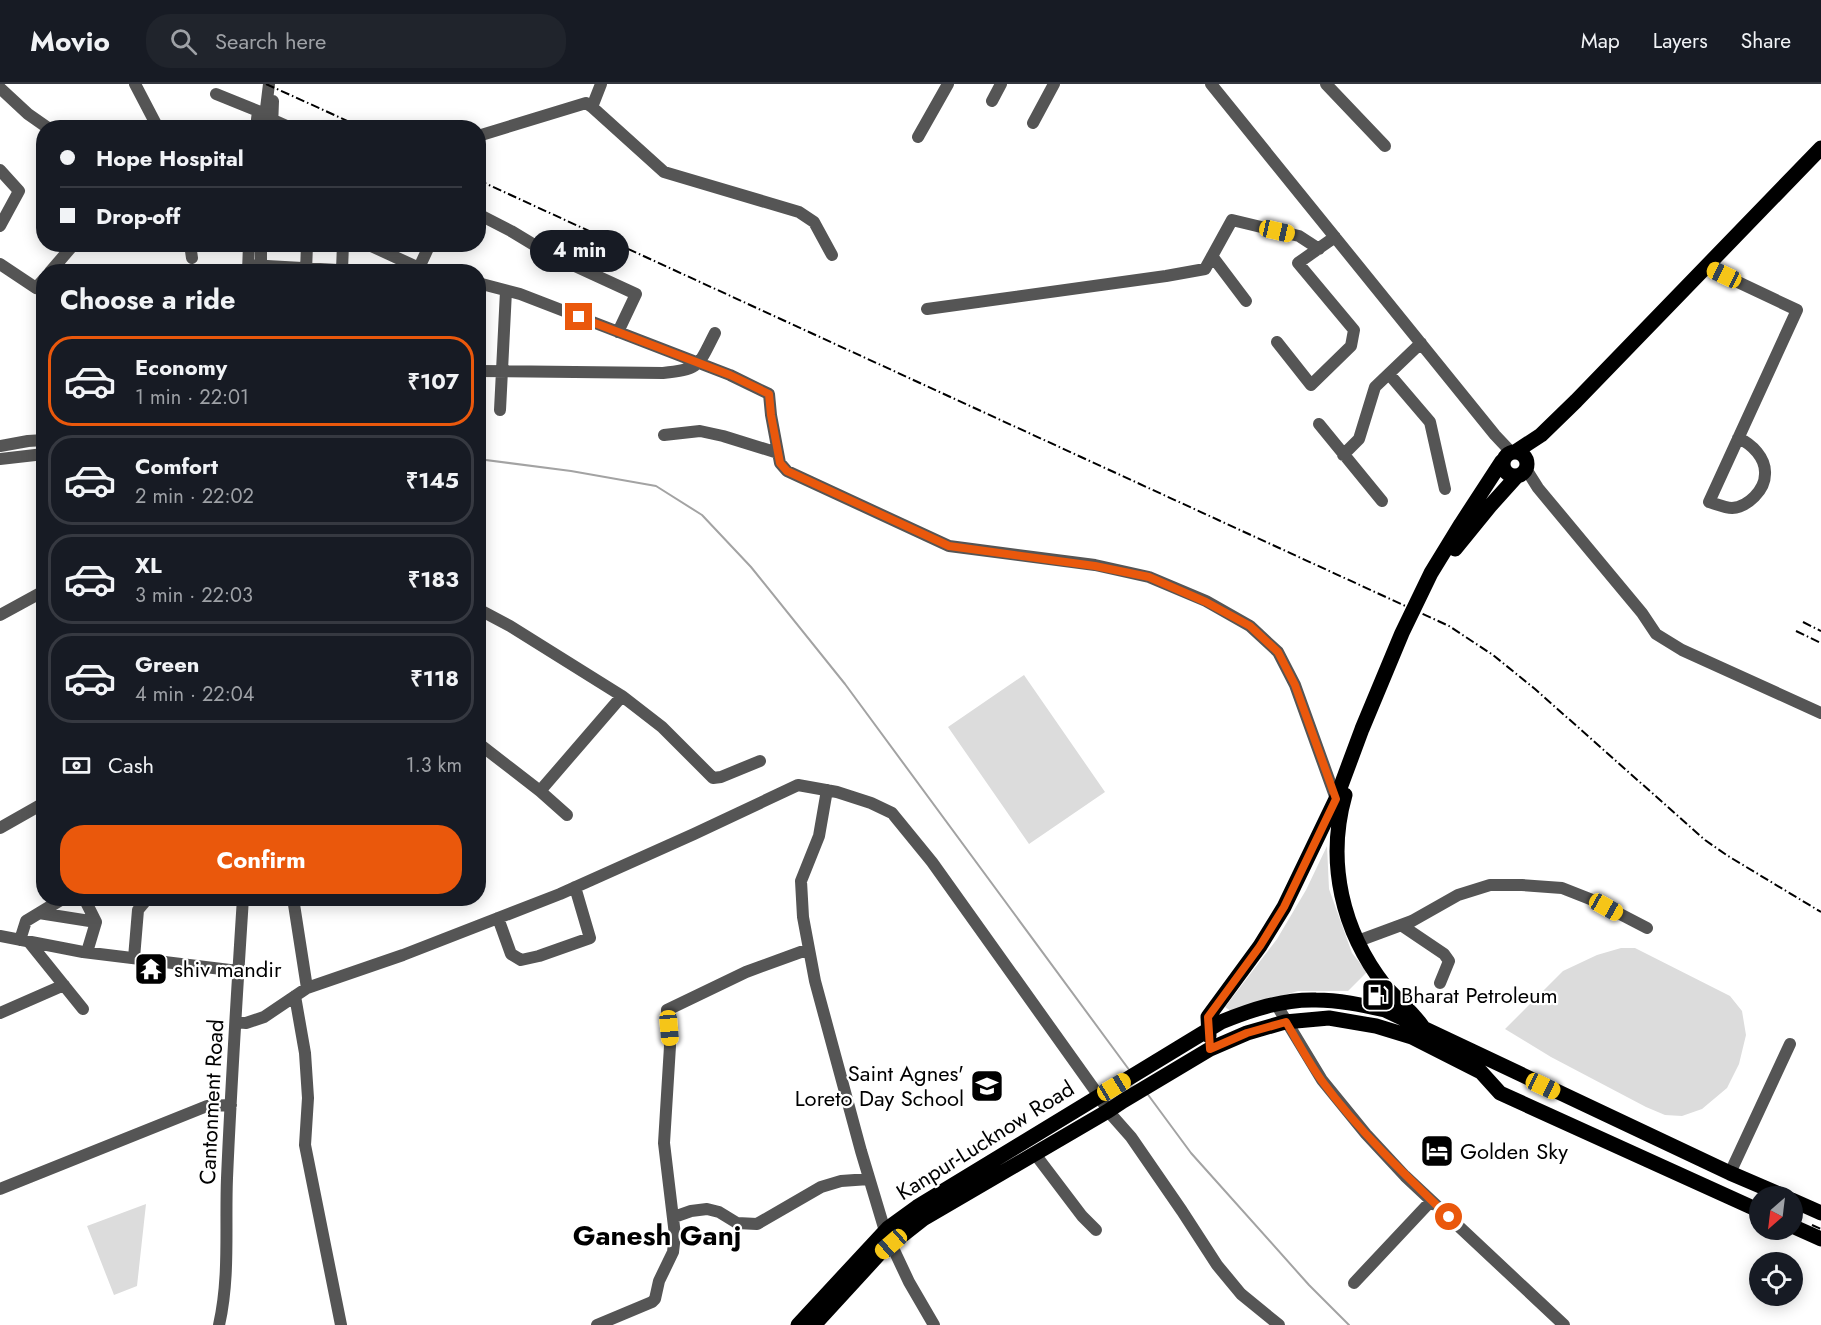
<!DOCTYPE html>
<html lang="en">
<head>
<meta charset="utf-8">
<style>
	:root { --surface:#171b24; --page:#20242c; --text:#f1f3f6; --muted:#9ea1a6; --line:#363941; --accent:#ea580c }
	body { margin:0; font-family:Jost,sans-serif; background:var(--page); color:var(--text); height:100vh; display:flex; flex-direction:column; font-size:22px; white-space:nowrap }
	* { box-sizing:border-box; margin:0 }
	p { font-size:20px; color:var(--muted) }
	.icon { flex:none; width:33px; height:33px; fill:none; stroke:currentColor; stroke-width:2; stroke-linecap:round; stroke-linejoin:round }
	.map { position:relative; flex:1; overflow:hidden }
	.side { position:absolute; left:36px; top:180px; width:450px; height:642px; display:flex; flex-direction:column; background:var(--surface); border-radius:24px; box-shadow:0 3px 15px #0003 }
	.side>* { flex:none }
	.top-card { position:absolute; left:36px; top:36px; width:450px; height:132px; border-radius:24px; box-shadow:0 3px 15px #0003; display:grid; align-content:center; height:132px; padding:0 24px; background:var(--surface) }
	.needle { width:39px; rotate:208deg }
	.fabs { position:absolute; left:1749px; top:1102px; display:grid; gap:12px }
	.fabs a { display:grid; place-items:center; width:54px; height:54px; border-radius:50%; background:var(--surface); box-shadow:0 3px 15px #0003; font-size:30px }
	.end { position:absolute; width:27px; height:27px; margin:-14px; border:8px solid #ea580c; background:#fff; box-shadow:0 0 0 3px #fff }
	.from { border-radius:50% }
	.bubble { position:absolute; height:42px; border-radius:21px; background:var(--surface); box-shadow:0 3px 15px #0003; font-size:20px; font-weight:700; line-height:42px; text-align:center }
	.car { position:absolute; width:18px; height:36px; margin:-18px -9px; border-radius:8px; box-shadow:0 0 4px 2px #0007; background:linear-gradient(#f5c518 24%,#345 0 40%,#f5c518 0 76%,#345 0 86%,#f5c518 0) }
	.top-card b { display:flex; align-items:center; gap:21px; height:57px; font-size:22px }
	.top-card b+b { border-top:2px solid var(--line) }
	.top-card i { width:15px; height:15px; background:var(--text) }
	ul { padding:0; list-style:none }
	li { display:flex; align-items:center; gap:18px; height:90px; margin:0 12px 9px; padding:0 12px; border:3px solid var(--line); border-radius:24px }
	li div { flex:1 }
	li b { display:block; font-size:22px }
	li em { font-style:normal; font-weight:700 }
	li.on { border-color:var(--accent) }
	li>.icon { width:54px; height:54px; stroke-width:1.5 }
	h2 { padding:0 24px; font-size:27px; line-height:72px }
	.pay { display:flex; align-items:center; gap:15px; height:66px; padding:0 24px; font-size:22px }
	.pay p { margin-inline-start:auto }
	.cta { display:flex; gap:12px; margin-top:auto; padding:12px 24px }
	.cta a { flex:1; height:69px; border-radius:24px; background:var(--accent); color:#fff; font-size:24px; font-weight:700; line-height:69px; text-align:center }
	header { display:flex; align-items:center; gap:36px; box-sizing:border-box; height:84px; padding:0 30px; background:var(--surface); border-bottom:2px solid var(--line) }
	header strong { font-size:28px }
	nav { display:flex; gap:33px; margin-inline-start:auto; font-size:21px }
	.search { width:420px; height:54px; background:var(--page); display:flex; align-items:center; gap:15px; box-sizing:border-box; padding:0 21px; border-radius:24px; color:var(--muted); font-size:22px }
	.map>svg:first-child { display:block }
	.green { fill:#dcdcdc }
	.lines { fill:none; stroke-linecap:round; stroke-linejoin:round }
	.stream { stroke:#a3a3a3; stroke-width:2 }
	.minor { stroke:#555; stroke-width:12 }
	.major { stroke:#000; stroke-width:15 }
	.rail { stroke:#000; stroke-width:2; stroke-dasharray:9 3 1.5 3; stroke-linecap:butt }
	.route { stroke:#ea580c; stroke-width:8 }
	.labels { text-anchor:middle; stroke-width:4.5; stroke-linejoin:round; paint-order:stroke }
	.poi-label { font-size:22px; fill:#000; stroke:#fff; text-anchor:start }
	.street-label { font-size:22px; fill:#000; stroke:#fff }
	.district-label { font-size:28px; font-weight:bold; fill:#000; stroke:#fff }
</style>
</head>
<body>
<header>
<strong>Movio</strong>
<div class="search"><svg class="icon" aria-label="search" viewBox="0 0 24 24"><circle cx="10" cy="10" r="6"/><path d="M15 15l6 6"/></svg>Search here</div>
<nav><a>Map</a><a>Layers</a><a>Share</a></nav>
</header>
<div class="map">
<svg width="1821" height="1241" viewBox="0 0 1821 1241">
	<rect width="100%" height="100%" fill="#fff"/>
	<path class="green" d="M 1024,591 L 1105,708 L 1029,760 L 948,643 Z
		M 1327,762 L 1329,805 L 1352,869 L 1367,888 L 1348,907 L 1298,907 L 1231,927 L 1225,923 L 1277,855 L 1306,806 Z
		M 1621,864 L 1635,864 L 1730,912 L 1742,927 L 1746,951 L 1739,980 L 1727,1004 L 1702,1025 L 1682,1032 L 1665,1031 L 1646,1023 L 1551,973 L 1505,945 L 1563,887 L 1597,871 Z
		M 146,1120 L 137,1202 L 114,1211 L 87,1142 Z"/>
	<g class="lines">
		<path class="stream" d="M 478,375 L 571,387 L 656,402 L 702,431 L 751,483 L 845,600 L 1130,987
			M 1146,1008 L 1191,1069 L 1309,1201 L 1349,1241"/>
		<path class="minor" d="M 135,0 L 158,44
			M 1211,0 L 1495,351 L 1511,368
			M 1326,0 L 1385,62
			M 0,4 L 28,30 L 48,44
			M 216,10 L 258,27 L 256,44
			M 992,17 L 1001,0
			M 592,23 L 601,0
			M 273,36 L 291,44
			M 1033,39 L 1054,0
			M 264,41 L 269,0
			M 272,44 L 273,17
			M 478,52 L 586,19 L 592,23 L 664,88 L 799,128 L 814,138 L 832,171
			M 918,53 L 948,0
			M 0,86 L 19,107 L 0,142
			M 478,130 L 511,147 L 549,170 L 636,210 L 618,248
			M 190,160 L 192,174
			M 261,160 L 261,188
			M 367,160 L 419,184
			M 1212,172 L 1246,217
			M 0,180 L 36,204 L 44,195
			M 248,181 L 373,188
			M 1706,183 L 1797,226 L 1709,418 C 1716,420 1725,424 1732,424 C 1748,423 1765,406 1765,390 C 1766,374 1752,360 1738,354
			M 342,186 L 343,160
			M 50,188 L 74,160
			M 248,188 L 249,160
			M 306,188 L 307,160
			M 417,188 L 430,160
			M 478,199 L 520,210 L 730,291 L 769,310 L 771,331 L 780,379 L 787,387 L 949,462 L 1095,481 L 1149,493 L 1206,517 L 1250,542 L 1278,568 L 1295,601 L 1336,715
			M 927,225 L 1166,192 L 1205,185 L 1232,136 L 1299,152 L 1319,165
			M 1277,258 L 1311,301 L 1351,262 L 1354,246 L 1298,179 L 1335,153
			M 478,287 L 663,289 C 701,285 698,282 715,249
			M 1389,290 L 1430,338 L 1445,405
			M 500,326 L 506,207
			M 1319,340 L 1382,417
			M 664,351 L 700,347 L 723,352 L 778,369
			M 0,362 L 28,357 L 44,356
			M 1343,371 L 1359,355 L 1375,303 L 1421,259
			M 0,375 L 44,370
			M 1526,385 L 1538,404 L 1642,529 L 1656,550 L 1682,566 L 1821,629
			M 478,525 L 510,542 L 622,612 L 662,643 L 713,694 L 721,693 L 760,677
			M 0,531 L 44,507
			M 478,659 L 540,707 L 567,731
			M 827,706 L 819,752 L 801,797 L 803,833 L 815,897 L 861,1067 L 885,1147 L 909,1198 L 934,1241
			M 540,707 L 622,612
			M 0,744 L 44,719
			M 84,814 L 96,838
			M 293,814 L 307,904
			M 39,829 L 96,838 L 87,868
			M 498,834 L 511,870 L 521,876 L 539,872 L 590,854 L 575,803
			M 1401,841 L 1444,870 L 1449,877 L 1440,899
			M 0,852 L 83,868 L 238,887
			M 20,856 L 26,837 L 64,814
			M 1358,857 L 1412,837 L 1458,811 L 1490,801 L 1522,801 L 1562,804 L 1595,817 L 1647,844
			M 29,858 L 83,925
			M 134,874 L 138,826 L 148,814
			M 295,912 L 305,969 L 308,1014 L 305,1061 L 341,1241
			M 1276,920 L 1322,996 L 1366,1050 L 1405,1092 L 1564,1241
			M 0,929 L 64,901
			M 236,938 L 246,939 L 264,933 L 307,904 L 403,871 L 560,810 L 694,750 L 798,701 L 837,708 L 871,719 L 892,729 L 932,778 L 1099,1012 L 1108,1027 L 1131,1053 L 1182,1127 L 1217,1181 L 1241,1210 L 1279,1241
			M 1035,1070 L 1082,1132 L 1096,1146
			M 1730,1089 L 1790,960
			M 0,1105 L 207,1022 L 231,1021
			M 674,1133 L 691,1127 L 707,1125 L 719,1128 L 737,1139 L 757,1140 L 821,1103 L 841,1097 L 869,1095
			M 1354,1199 L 1431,1117
			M 219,1241 C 230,1193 225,1143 227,1094 C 231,1001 237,908 243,814
			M 597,1241 L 652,1218 L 655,1215 L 659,1197 L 673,1168 L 675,1151 L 664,1059 L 670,962 L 667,926 L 746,888 L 809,865"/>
		<path class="major" d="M1503 380a12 12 0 1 1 24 0a12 12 0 1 1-24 0Z
			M 1515,368 L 1541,351 L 1576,317 L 1821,64
			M 1455,465 L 1490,422 L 1517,392
			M 1345,711 C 1326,778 1342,847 1385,902 C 1397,916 1411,926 1422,942
			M 1209,952 L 1208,933 L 1260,862 L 1284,823 L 1336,715 L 1362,645 L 1402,549 L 1431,489 L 1461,440 L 1502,377
			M 1792,1116 L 1821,1129
			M 1792,1142 L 1821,1155
			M 798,1241 L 888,1144 L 917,1123 L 1221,938 C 1251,926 1282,915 1316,916 C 1339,916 1362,921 1385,926 L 1730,1089 L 1786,1113
			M 814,1241 L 881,1168 L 923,1135 L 1108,1027 L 1123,1017 L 1210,965 L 1247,949 L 1285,938 L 1329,934 L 1376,942 L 1412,953 L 1481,988 L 1500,1009 L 1760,1127"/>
		<path class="rail" d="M 266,0 L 363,44
			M 478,96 L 1449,542 L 1493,571 L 1535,605 L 1705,756 L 1728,772 L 1821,828
			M 1803,538 L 1821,547
			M 1796,547 L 1821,559
			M 1812,1141 L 1821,1145"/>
	</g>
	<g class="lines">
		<path class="route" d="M 579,233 L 730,291 L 769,310 L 771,331 L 780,379 L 787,387 L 949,462 L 1095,482 L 1149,493 L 1206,518 L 1250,542 L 1278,568 L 1295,601 L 1336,715 L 1284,823 L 1260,862 L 1208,933 L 1210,965 L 1247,949 L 1286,938 C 1298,958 1309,979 1322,997 C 1359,1047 1404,1090 1449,1133"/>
	</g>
	<defs>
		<g id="temple-square" transform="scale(1.725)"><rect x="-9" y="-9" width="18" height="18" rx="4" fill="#000" stroke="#fff"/><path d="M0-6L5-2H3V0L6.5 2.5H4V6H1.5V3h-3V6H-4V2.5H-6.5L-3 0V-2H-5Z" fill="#fff"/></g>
		<g id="fuel-square" transform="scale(1.725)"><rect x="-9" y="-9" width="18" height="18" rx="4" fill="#000" stroke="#fff"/><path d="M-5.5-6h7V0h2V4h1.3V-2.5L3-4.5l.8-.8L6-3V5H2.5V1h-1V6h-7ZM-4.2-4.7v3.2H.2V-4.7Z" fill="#fff"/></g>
		<g id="school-square" transform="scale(1.725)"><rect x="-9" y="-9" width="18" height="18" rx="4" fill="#000" stroke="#fff"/><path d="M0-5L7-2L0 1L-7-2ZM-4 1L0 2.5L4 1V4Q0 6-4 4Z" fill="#fff"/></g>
		<g id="hotel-square" transform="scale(1.725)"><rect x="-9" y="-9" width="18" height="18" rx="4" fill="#000" stroke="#fff"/><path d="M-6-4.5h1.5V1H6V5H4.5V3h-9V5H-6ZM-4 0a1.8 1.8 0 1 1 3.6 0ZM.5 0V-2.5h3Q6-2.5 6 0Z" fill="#fff"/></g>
	</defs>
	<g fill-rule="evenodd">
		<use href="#temple-square" x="151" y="885"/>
		<use href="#fuel-square" x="1378" y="911"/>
		<use href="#school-square" x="987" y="1002"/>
		<use href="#hotel-square" x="1437" y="1067"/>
	</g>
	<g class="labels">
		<g class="poi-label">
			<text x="174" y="893">shiv mandir</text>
			<text x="1401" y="919">Bharat Petroleum</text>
			<text x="964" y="997" text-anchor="end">Saint Agnes'<tspan x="964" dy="25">Loreto Day School</tspan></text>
			<text x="1460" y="1075">Golden Sky</text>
		</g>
		<g class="street-label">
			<text transform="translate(211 1018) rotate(-87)" y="8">Cantonment Road</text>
			<text transform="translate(985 1056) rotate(-32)" y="8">Kanpur-Lucknow Road</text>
		</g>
		<g class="district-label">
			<text x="657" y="1161">Ganesh Ganj</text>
		</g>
	</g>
</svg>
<div class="fabs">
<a><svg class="needle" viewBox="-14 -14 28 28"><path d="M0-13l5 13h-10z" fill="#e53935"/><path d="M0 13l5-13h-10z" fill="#9ea1a6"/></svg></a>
<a><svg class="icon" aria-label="locate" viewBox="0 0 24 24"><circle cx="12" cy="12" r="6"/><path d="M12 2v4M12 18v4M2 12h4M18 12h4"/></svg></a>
</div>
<i class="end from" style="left:1449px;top:1133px"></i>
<i class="end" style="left:579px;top:233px"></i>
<div class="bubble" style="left:530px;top:146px;width:99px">4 min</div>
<i class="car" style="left:1277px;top:147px;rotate:103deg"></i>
<i class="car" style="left:1724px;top:191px;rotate:295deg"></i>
<i class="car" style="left:1606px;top:823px;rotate:119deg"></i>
<i class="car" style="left:669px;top:944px;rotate:175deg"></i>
<i class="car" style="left:1543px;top:1002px;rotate:115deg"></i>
<i class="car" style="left:1114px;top:1003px;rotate:59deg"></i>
<i class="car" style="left:891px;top:1160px;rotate:229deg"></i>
<div class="top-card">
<b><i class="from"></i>Hope Hospital</b>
<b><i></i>Drop-off</b>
</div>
<section class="side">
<h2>Choose a ride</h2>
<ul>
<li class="on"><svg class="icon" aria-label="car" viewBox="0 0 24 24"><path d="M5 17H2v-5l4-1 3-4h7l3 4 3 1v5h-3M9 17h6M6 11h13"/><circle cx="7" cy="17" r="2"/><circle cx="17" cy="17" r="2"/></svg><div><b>Economy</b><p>1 min · 22:01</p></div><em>₹107</em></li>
<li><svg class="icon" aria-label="car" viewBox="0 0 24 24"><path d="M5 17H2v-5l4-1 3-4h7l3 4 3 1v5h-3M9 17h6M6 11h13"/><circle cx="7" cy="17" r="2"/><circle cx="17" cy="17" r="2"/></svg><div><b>Comfort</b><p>2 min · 22:02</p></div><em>₹145</em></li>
<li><svg class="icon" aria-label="car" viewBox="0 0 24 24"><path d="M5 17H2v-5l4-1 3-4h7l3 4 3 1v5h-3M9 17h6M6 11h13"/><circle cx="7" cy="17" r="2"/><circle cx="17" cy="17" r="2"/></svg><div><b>XL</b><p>3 min · 22:03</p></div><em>₹183</em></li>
<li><svg class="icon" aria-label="car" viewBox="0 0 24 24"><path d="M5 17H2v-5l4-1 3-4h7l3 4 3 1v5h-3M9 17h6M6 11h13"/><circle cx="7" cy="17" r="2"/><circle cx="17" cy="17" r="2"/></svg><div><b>Green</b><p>4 min · 22:04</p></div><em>₹118</em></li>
</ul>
<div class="pay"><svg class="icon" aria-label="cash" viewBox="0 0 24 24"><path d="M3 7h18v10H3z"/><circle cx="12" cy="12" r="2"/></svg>Cash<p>1.3 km</p></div>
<div class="cta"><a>Confirm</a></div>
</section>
</div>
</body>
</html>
